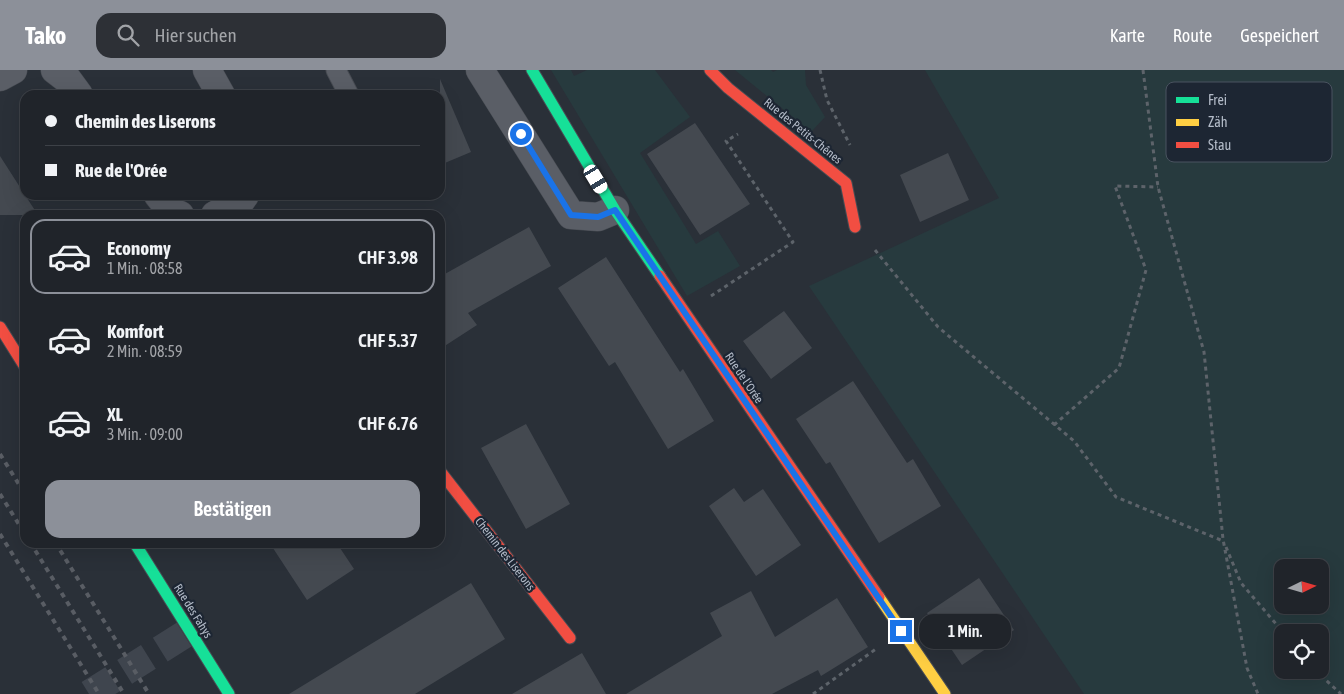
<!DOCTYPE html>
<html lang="de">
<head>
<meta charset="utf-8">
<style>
	:root { --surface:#20242a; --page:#2d3036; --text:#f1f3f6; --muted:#a2a4a8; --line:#3d4147; --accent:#8c9099 }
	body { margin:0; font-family:"Asap Condensed",sans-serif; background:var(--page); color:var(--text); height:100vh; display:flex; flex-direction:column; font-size:19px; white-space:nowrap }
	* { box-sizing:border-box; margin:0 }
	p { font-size:16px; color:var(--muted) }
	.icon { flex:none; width:28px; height:28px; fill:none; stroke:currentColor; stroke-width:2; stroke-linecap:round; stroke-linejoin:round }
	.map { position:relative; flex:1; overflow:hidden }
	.details { position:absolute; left:20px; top:140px; width:425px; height:338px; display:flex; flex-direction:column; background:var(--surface); border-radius:15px; box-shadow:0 5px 20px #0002,0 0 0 1px var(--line) }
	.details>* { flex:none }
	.top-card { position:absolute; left:20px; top:20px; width:425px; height:110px; border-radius:15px; box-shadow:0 5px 20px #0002,0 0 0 1px var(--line); display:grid; align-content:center; height:110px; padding:0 25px; background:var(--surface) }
	.needle { width:32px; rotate:85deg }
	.controls { position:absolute; left:1274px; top:489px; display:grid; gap:10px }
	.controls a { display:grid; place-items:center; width:55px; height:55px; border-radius:10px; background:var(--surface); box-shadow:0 5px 20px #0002,0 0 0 1px var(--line); font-size:25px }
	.end { position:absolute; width:22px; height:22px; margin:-11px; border:6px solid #1a73e8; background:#fff; box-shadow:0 0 0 2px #fff }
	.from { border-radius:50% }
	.bubble { position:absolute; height:35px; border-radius:15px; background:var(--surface); box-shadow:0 5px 20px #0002,0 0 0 1px var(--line); font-size:16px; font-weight:600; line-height:35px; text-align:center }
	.car { position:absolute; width:15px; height:30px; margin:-15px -8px; border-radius:6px; box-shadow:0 0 4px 1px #0007; background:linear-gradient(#fff 24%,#345 0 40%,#fff 0 76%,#345 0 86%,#fff 0) }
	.top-card b { display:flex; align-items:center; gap:18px; height:48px; font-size:19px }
	.top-card b+b { border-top:1px solid var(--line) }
	.top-card i { width:12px; height:12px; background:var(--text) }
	ul { padding:9px 0 0; list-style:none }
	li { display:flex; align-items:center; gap:15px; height:75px; margin:0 10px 8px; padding:0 15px; border:2px solid transparent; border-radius:15px }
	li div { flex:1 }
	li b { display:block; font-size:19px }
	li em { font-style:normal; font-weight:600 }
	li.selected { border-color:var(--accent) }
	li>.icon { width:45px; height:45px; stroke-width:1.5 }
	.action { display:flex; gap:10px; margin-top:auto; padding:10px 25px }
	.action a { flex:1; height:58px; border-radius:15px; background:var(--accent); color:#fff; font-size:20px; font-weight:600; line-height:58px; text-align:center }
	header { display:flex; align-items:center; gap:30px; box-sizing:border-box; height:70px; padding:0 25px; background:var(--accent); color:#fff }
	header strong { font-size:24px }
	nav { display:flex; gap:28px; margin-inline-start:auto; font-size:18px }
	.search { width:350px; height:45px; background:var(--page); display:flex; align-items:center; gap:12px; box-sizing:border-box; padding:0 18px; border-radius:15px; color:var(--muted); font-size:19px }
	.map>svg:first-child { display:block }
	.green { fill:#273a3e; fill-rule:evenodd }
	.building { fill:#444950 }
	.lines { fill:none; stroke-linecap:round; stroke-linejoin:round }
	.secondary-tunnel { stroke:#3f454e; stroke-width:28; stroke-dasharray:28 14; stroke-linecap:butt }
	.lane-casing { stroke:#484c53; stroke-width:21 }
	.street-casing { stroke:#484c53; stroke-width:29 }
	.fast-casing { stroke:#484c53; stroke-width:13 }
	.slow-casing { stroke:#484c53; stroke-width:13 }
	.jam-casing { stroke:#484c53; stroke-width:13 }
	.path { stroke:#5d636a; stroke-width:3; stroke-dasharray:4 4; stroke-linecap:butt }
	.lane { stroke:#5a5e66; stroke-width:19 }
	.street { stroke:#5a5e66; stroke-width:28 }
	.fast { stroke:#16e098; stroke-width:11 }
	.slow { stroke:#ffcf43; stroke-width:11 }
	.jam { stroke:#f24e42; stroke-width:11 }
	.rail { stroke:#595d64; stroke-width:4; stroke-dasharray:5 5; stroke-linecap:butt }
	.route { stroke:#1a73e8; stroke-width:6 }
	.labels { text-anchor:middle; stroke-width:4.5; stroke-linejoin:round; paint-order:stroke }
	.street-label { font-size:12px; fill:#b4bcc9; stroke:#1d2633 }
	.key { fill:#1d2633; stroke:#4a5360; stroke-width:1 }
	.key-label { font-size:14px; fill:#b4bcc9 }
</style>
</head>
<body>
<header>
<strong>Tako</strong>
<div class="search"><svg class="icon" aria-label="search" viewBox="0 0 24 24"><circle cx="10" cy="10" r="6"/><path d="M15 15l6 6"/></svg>Hier suchen</div>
<nav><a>Karte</a><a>Route</a><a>Gespeichert</a></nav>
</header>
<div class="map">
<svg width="1344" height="624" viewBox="0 0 1344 624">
	<rect width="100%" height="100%" fill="#2a3038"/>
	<path class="green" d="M 551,0 L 571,0 L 574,6 L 587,0 L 655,0 L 690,47 L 640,83 L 696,174 L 718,161 L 740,196 L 687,226 Z
		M 735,0 L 771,0 L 773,2 L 777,0 L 805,0 L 806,15 L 825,47 L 811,62 Z
		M 925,0 L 1344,0 L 1344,624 L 1084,624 L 809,216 L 999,128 ZM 1282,498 L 1320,498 L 1320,535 L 1282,535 ZM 1282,562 L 1320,562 L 1320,600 L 1282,600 Z"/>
	<path class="building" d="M 440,9 L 471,82 L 440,95 Z
		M 695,53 L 750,134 L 700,165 L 647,84 Z
		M 948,83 L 969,130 L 920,152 L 900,105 Z
		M 0,86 L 25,125 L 38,145 L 0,145 Z
		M 529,157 L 551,196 L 468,243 L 477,255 L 440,279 L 440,200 L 443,205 Z
		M 606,187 L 680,302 L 683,299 L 714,351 L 668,379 L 615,292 L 609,296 L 558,218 Z
		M 784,241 L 812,278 L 771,309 L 743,271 Z
		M 853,311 L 907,393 L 913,389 L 941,436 L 879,473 L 830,392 L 826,394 L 796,349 Z
		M 526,354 L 570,434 L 526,459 L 481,378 Z
		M 734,418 L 744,432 L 763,419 L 801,475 L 756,506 L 709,436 Z
		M 269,472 L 336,472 L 354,499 L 307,530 Z
		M 979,508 L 1014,560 L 962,595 L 927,543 Z
		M 471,513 L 505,569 L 415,624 L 289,624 Z
		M 751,521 L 775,567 L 837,528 L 868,577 L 821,606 L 818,600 L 772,624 L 626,624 L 722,566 L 710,543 Z
		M 582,583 L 606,624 L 512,624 Z"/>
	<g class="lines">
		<path class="secondary-tunnel" d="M 89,624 L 190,561"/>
		<g class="lane-casing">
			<path id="lane" d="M 336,0 L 349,25"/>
		</g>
		<g class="street-casing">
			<path id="street" d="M 55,0 L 68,10 L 79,25
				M 207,0 L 221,25
				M 480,0 L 571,145 L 598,147 L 615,140
				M 0,7 L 13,0
				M 158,125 L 171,141 L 180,145
				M 215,145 L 240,132 L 245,125"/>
		</g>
		<g class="fast-casing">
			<path id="fast" d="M 532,0 L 615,140 L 660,206
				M 134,472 L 229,624"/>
		</g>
		<g class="slow-casing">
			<path id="slow" d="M 879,527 L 945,624"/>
		</g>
		<g class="jam-casing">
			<path id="jam" d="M 710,0 L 728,18 L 846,113 L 855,157
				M 660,206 L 879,527
				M 0,257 L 25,297
				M 440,401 L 570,568"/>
		</g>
		<path class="path" d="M 820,0 L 827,30 L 850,75
			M 1143,0 L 1158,117 L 1204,282 L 1223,469 L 1247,598 L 1258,624
			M 875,180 L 938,257 L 1074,371 L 1116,427 L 1223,471
			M 711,226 L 793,172 L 726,71 L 738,64
			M 1054,355 L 1119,298 L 1146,200 L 1115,116 L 1158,117
			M 1226,477 L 1241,513 L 1283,562
			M 1315,600 L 1341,624
			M 813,624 L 876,579"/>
		<use href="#lane" class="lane"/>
		<use href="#street" class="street"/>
		<use href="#fast" class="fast"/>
		<use href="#slow" class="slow"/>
		<use href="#jam" class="jam"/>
		<path class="rail" d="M 0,384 L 25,424
			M 0,424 L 25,464
			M 0,464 L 99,624
			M 30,472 L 124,624
			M 55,472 L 149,624"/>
	</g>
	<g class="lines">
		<path class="route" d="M 521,64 L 571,145 L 598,147 L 615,140 L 901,561"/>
	</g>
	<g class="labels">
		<g class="street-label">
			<text transform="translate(803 61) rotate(39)" y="4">Rue des Petits-Chênes</text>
			<text transform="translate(744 308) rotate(56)" y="4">Rue de l'Orée</text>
			<text transform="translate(505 484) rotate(52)" y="4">Chemin des Liserons</text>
			<text transform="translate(193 541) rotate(58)" y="4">Rue des Fahys</text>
		</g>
	</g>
	<rect x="1166" y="12" width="166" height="80" rx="8" class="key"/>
	<rect x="1176" y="27" width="23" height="6" fill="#16e098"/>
	<rect x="1176" y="49" width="23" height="7" fill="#ffcf43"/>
	<rect x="1176" y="72" width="23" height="6" fill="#f24e42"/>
	<g class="key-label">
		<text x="1208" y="35">Frei</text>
		<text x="1208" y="57">Zäh</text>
		<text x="1208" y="80">Stau</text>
	</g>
</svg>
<div class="controls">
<a><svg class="needle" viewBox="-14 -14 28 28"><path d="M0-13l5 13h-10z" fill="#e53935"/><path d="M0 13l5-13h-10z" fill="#a2a4a8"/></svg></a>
<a><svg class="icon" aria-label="locate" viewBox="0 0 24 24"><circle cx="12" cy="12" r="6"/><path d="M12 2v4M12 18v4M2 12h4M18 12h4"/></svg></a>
</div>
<i class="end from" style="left:521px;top:64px"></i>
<i class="end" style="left:901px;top:561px"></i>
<div class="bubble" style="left:919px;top:544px;width:92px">1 Min.</div>
<i class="car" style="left:596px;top:109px;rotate:149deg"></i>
<div class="top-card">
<b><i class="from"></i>Chemin des Liserons</b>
<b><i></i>Rue de l'Orée</b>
</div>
<section class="details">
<ul>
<li class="selected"><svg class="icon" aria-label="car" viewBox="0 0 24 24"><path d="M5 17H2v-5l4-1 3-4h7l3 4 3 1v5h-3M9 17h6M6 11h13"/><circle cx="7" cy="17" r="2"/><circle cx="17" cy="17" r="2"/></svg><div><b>Economy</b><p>1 Min. · 08:58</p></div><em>CHF 3.98</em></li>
<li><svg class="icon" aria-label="car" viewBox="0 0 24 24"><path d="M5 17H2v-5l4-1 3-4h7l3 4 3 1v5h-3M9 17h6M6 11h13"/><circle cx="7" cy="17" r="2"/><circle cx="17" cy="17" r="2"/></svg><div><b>Komfort</b><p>2 Min. · 08:59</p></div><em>CHF 5.37</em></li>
<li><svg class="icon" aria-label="car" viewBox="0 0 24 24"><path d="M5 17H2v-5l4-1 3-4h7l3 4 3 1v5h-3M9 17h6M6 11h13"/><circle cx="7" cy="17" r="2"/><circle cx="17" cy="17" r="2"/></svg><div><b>XL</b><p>3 Min. · 09:00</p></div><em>CHF 6.76</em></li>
</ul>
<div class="action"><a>Bestätigen</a></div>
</section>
</div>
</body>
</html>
